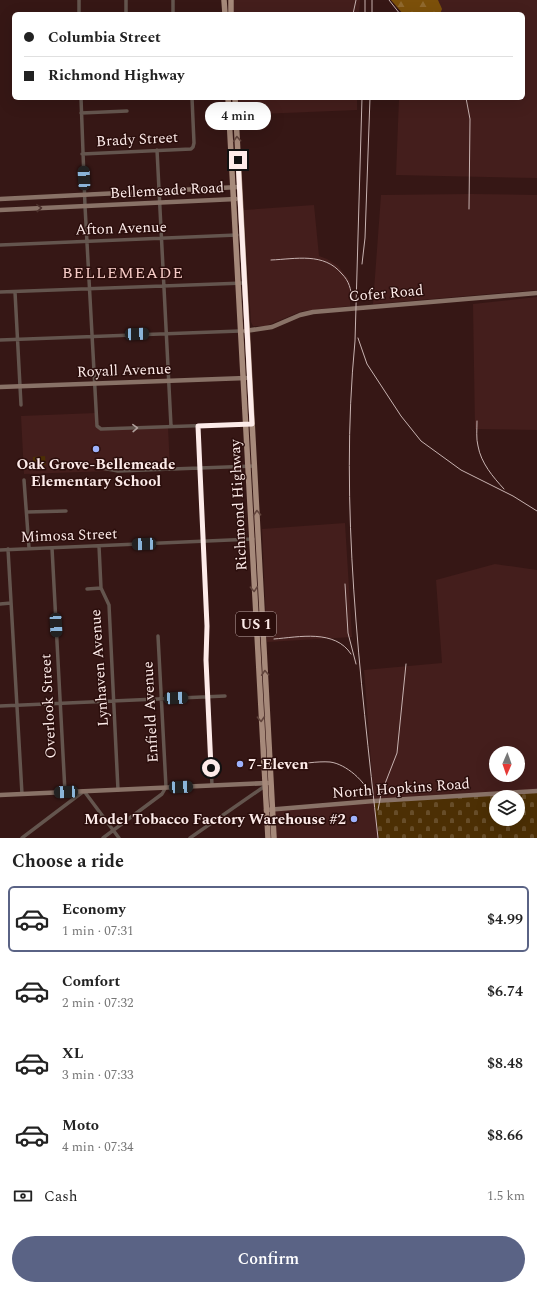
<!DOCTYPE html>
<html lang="en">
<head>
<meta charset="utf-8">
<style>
	:root { --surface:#fff; --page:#f2f2f2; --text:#222; --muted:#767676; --line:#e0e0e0; --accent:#5a6385 }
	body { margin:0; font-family:Spectral,serif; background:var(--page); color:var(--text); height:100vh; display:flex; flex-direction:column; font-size:15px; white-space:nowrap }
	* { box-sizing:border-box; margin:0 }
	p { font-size:13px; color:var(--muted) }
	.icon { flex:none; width:22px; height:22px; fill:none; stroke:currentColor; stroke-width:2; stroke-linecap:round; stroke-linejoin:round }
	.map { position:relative; height:838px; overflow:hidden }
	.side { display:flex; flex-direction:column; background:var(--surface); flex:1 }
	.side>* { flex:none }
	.banner { position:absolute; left:12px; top:12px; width:513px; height:88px; border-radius:6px; box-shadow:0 4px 16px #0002; display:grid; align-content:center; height:88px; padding:0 12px; background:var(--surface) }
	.needle { width:26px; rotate:182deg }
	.fabs { position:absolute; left:489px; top:746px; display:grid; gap:8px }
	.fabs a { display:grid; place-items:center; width:36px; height:36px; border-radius:50%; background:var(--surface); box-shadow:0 4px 16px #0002; font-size:20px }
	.end { position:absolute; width:18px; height:18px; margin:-9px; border:5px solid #fdebe9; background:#111; box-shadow:0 0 0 2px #111 }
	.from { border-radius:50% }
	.bubble { position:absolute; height:28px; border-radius:14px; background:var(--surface); box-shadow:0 4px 16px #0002; font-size:13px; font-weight:600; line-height:28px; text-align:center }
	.car { position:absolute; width:12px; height:24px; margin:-12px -6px; border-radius:5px; box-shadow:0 0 3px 1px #0007; background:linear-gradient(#222 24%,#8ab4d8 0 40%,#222 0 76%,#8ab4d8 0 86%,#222 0) }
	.banner b { display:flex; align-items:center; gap:14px; height:38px; font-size:15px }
	.banner b+b { border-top:1px solid var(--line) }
	.banner i { width:10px; height:10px; background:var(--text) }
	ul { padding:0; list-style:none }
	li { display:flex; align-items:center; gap:12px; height:66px; margin:0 8px 6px; padding:0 4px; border:2px solid transparent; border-radius:6px }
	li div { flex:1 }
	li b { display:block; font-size:15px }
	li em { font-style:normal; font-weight:600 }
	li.on { border-color:var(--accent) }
	li>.icon { width:36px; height:36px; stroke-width:1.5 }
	h2 { padding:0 12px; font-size:18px; line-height:48px }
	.pay { display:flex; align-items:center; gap:10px; height:44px; padding:0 12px; font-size:15px }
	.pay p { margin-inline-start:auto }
	.action { display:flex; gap:8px; margin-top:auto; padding:8px 12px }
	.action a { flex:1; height:46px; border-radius:24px; background:var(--accent); color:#fff; font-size:16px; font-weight:600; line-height:46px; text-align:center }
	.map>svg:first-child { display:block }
	.built { fill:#441e1c; fill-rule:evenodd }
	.forest { fill:url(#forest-firs) }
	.cemetery { fill:url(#cemetery-stones); fill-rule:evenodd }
	.pitch { fill:#4c2f04 }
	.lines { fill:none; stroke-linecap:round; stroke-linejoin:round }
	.street { stroke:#64554e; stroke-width:3.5 }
	.secondary { stroke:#897267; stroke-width:4.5 }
	.primary { stroke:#a6897a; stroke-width:5.5 }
	.rail { stroke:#c8b3b1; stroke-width:1 }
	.oneway { stroke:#62453d }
	.oneway2 { stroke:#4c312c }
	.oneway3 { stroke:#b0a09c }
	.route { stroke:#fdebe9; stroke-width:5 }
	.poi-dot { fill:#9eb3fd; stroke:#2b0e0c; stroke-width:1.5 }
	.labels { text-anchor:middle; stroke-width:3; stroke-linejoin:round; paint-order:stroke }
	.shield { fill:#2b0e0c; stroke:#bea9a7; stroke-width:1 }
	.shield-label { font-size:14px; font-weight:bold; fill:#fdebe9 }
	.street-label { font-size:15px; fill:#fdebe9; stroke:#2b0e0c }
	.poi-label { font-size:15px; font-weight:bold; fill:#fdebe9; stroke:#2b0e0c }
	.neighbourhood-label { font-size:16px; letter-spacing:1px; fill:#f8cdc8; stroke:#2b0e0c }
</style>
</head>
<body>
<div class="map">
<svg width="537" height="838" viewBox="0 0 537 838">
	<defs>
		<pattern id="forest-firs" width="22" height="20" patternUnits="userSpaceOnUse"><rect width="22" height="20" fill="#7c500a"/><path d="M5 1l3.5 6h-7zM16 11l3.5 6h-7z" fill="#90692e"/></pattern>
		<pattern id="cemetery-stones" width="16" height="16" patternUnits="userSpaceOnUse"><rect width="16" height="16" fill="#4c2f04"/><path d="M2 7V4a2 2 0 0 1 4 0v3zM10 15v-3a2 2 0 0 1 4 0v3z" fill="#674d29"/></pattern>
	</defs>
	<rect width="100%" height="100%" fill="#361715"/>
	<path class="built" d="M 234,0 L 360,0 L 359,14 L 234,14 Z
		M 417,0 L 537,0 L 537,178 L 396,175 L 399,98 L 523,98 L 523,14 L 407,14 Z
		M 238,98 L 357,98 L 357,110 L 239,115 Z
		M 471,194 L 537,195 L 537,290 L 373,304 L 381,195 Z
		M 314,205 L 319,256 L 327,259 L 338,266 L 350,281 L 350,306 L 302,311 L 266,326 L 253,326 L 251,322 L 244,210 Z
		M 537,297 L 537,430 L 475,429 L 473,304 Z
		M 96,413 L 98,428 L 168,427 L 170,469 L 24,474 L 21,416 Z
		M 345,523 L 352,637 L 267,642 L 262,529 Z
		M 495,564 L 537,570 L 537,791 L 375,801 L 379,838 L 271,838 L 269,810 L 374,801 L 364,670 L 442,663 L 436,580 ZM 496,753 L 518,753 L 518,775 L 496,775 Z"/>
	<path class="forest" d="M 391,0 L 438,0 L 442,9 L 440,14 L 403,14 Z"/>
	<path class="cemetery" d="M 537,791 L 537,838 L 379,838 L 374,801 ZM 496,797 L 518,797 L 518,819 L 496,819 Z"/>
	<path class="pitch" d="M 45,456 L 46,465 L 33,465 L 33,457 Z"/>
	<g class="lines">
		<path class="street" d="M 79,0 L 79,14
			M 173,0 L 173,14
			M 126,14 L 126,0
			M 81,98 L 85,206 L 97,426 L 101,429 L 247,424
			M 170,98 L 183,98
			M 81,113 L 127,111
			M 157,150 L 171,426
			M 82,154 L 191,149 L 193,147 L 194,143 L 192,98
			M 0,245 L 237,235
			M 0,292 L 244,283
			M 15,292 L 21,405
			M 0,340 L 240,331
			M 198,426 L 207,626 L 206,660 L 212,785
			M 102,468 L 118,471 L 254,466
			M 24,480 L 29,548
			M 27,512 L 66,511
			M 99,546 L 101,588 L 109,605 L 118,790
			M 52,548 L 65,792
			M 8,549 L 22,794
			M 0,550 L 253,539
			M 87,589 L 101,588
			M 0,604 L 11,603
			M 0,706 L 225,696
			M 22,838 L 84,791 L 119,838
			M 103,838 L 162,794 L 166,787 L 158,636
			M 190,838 L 265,786"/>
		<path class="secondary" d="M 0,199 L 239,187
			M 0,210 L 236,199
			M 245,331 L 272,327 L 300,315 L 313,312 L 537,293
			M 0,387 L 246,378
			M 0,795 L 268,783
			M 266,810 L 374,801 L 537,791"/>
		<path class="primary" d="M 224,0 L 225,14
			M 231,0 L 231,14
			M 228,98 L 268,838
			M 235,98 L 274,838"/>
		<path class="rail" d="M 389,0 L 400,14
			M 353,14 L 356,0
			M 365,14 L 365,0
			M 372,14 L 372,0
			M 362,98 L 355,341 C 339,507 360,673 378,838
			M 466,98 L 470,119 L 469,209
			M 271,260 C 296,259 324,252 342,274 C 349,281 351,289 352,299
			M 362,264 L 365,238 L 370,98
			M 358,338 L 367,364 L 401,416 L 421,441 L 461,470 L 513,496 L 537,511
			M 477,421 C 477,429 476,439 478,446 C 481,463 493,477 504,489
			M 345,584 L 348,633 L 356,664
			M 274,639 C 299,637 335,629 351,654
			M 290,765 C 302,764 317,761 330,762 C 346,764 365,781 371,796
			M 378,810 L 381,794 L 397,753 L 406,664"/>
	</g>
	<defs><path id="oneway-chevron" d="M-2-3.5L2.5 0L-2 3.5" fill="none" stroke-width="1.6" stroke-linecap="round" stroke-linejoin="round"/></defs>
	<g class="oneway">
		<use href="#oneway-chevron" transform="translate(237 139) rotate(-93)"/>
		<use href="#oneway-chevron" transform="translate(257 513) rotate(-93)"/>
		<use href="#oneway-chevron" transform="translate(254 589) rotate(87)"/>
		<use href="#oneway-chevron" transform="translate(265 673) rotate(-93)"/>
		<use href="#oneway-chevron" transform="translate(261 719) rotate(87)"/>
	</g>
	<use class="oneway2" href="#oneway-chevron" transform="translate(39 208) rotate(-3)"/>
	<use class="oneway3" href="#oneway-chevron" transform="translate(135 428) rotate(-2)"/>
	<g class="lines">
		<path class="route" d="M 211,768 L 206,660 L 207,626 L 198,426 L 252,424 L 238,160"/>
	</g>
	<g class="poi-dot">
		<circle cx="96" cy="449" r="4"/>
		<circle cx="240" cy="764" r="4"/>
		<circle cx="354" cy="819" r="4"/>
	</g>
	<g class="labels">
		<rect class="shield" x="236" y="612" width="40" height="24" rx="3"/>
		<g class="shield-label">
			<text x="256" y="629">US 1</text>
		</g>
		<g class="street-label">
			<text transform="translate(137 139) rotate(-3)" y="5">Brady Street</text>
			<text transform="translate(167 190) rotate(-3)" y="5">Bellemeade Road</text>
			<text transform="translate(121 228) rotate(-2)" y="5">Afton Avenue</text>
			<text transform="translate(386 293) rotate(-5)" y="5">Cofer Road</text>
			<text transform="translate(124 370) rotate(-2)" y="5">Royall Avenue</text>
			<text transform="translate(238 505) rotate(-93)" y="5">Richmond Highway</text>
			<text transform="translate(69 535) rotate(-2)" y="5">Mimosa Street</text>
			<text transform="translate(99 668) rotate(-94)" y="5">Lynhaven Avenue</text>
			<text transform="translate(48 706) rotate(-93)" y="5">Overlook Street</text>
			<text transform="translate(150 712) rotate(-93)" y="5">Enfield Avenue</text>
			<text transform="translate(401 788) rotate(-4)" y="5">North Hopkins Road</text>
		</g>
		<g class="poi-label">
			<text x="96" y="469">Oak Grove-Bellemeade<tspan x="96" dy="17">Elementary School</tspan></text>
			<text x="248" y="769" text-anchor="start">7-Eleven</text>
			<text x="346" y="824" text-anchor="end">Model Tobacco Factory Warehouse #2</text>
		</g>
		<g class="neighbourhood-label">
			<text x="123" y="278">BELLEMEADE</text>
		</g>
	</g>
</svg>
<div class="fabs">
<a><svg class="needle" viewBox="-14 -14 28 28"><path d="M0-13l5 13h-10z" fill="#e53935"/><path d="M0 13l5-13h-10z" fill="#767676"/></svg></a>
<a><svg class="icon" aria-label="layers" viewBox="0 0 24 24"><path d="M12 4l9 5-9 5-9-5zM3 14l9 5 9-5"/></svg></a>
</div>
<i class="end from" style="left:211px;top:768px"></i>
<i class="end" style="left:238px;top:160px"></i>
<div class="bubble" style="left:205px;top:102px;width:66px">4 min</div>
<i class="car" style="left:84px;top:178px;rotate:357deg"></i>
<i class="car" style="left:137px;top:334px;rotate:88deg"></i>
<i class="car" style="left:144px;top:544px;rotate:268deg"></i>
<i class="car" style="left:56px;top:625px;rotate:177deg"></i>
<i class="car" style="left:176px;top:698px;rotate:87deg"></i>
<i class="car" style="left:181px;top:787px;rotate:87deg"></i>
<i class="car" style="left:66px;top:792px;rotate:267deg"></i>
<div class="banner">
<b><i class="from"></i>Columbia Street</b>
<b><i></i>Richmond Highway</b>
</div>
</div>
<section class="side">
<h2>Choose a ride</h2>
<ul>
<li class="on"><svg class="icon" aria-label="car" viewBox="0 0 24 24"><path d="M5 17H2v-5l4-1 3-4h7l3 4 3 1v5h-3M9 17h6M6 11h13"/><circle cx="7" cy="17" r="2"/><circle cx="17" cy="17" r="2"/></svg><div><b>Economy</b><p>1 min · 07:31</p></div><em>$4.99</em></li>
<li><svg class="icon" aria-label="car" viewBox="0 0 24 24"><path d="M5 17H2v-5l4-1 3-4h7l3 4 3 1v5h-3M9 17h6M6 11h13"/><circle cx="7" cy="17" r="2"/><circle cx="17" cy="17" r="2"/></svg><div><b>Comfort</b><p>2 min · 07:32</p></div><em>$6.74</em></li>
<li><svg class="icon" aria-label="car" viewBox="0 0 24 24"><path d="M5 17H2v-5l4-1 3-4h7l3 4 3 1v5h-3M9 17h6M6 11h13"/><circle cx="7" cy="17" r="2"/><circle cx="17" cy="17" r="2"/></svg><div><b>XL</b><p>3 min · 07:33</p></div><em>$8.48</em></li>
<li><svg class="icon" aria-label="car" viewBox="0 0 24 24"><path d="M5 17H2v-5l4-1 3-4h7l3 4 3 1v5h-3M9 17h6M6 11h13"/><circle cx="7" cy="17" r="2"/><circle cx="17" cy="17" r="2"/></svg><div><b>Moto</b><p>4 min · 07:34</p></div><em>$8.66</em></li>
</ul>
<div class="pay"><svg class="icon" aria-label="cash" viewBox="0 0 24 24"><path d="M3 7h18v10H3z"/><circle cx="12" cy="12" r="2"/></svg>Cash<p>1.5 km</p></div>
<div class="action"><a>Confirm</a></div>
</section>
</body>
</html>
